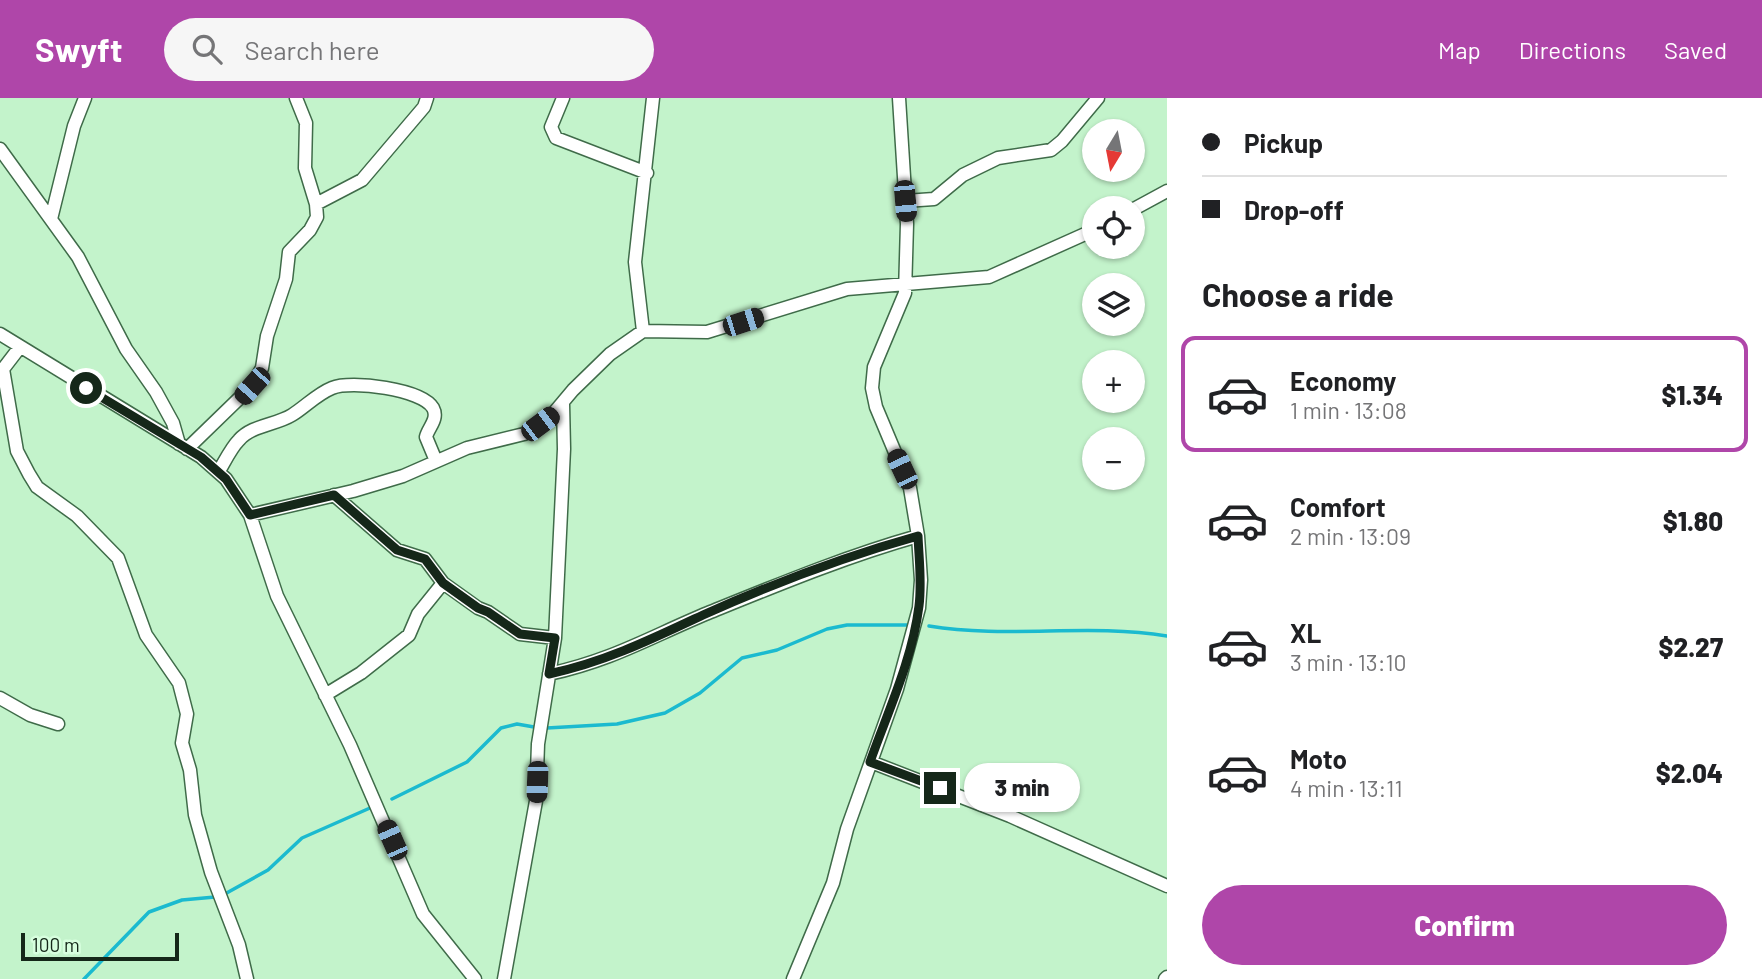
<!DOCTYPE html>
<html lang="en">
<head>
<meta charset="utf-8">
<style>
	:root { --surface:#fff; --page:#f6f6f6; --text:#202124; --muted:#757577; --line:#e0e0e0; --accent:#af46a9 }
	body { margin:0; font-family:Barlow,sans-serif; background:var(--page); color:var(--text); height:100vh; display:flex; flex-direction:column; font-size:26px; white-space:nowrap }
	* { box-sizing:border-box; margin:0 }
	p { font-size:23px; color:var(--muted) }
	.icon { flex:none; width:38px; height:38px; fill:none; stroke:currentColor; stroke-width:2; stroke-linecap:round; stroke-linejoin:round }
	.map { position:relative; flex:1; overflow:hidden }
	.sheet { display:flex; flex-direction:column; background:var(--surface); width:595px }
	.sheet>* { flex:none }
	.hud { display:grid; align-content:center; height:154px; padding:0 35px; background:var(--surface) }
	.needle { width:46px; rotate:190deg }
	.buttons { position:absolute; left:1082px; top:21px; display:grid; gap:14px }
	.buttons a { display:grid; place-items:center; width:63px; height:63px; border-radius:50%; background:var(--surface); box-shadow:0 2px 5px #0004; font-size:35px }
	.scale { position:absolute; left:21px; bottom:18px; width:158px; box-sizing:border-box; padding-left:7px; border:4px solid #152719; border-top:0; font-size:19px; line-height:24px; white-space:nowrap; color:#152719; -webkit-text-stroke:5px #d7fede; paint-order:stroke }
	.end { position:absolute; width:32px; height:32px; margin:-16px; border:9px solid #152719; background:#fff; box-shadow:0 0 0 4px #fff }
	.from { border-radius:50% }
	.bubble { position:absolute; height:49px; border-radius:24px; background:var(--surface); box-shadow:0 2px 5px #0004; font-size:23px; font-weight:800; line-height:49px; text-align:center }
	.car { position:absolute; width:21px; height:42px; margin:-21px -10px; border-radius:9px; box-shadow:0 0 5px 2px #0007; background:linear-gradient(#222 24%,#8ab4d8 0 40%,#222 0 76%,#8ab4d8 0 86%,#222 0) }
	.hud b { display:flex; align-items:center; gap:24px; height:66px; font-size:26px }
	.hud b+b { border-top:2px solid var(--line) }
	.hud i { width:18px; height:18px; background:var(--text) }
	ul { padding:0; list-style:none }
	li { display:flex; align-items:center; gap:21px; height:116px; margin:0 14px 10px; padding:0 21px; border:4px solid transparent; border-radius:14px }
	li div { flex:1 }
	li b { display:block; font-size:26px }
	li em { font-style:normal; font-weight:800 }
	li.selected { border-color:var(--accent) }
	li>.icon { width:63px; height:63px; stroke-width:1.5 }
	h2 { padding:0 35px; font-size:32px; line-height:84px }
	.primary-button { display:flex; gap:14px; margin-top:auto; padding:14px 35px }
	.primary-button a { flex:1; height:80px; border-radius:42px; background:var(--accent); color:#fff; font-size:28px; font-weight:800; line-height:80px; text-align:center }
	header { display:flex; align-items:center; gap:42px; box-sizing:border-box; height:98px; padding:0 35px; background:var(--accent); color:#fff }
	header strong { font-size:33px }
	nav { display:flex; gap:38px; margin-inline-start:auto; font-size:24px }
	.search { width:490px; height:63px; background:var(--page); display:flex; align-items:center; gap:18px; box-sizing:border-box; padding:0 24px; border-radius:38px; color:var(--muted); font-size:26px }
	main { display:flex; flex:1; min-height:0 }
	.map>svg:first-child { display:block }
	.lines { fill:none; stroke-linecap:round; stroke-linejoin:round }
	.stream { stroke:#1bbacf; stroke-width:3.5 }
	.minor-casing { stroke:#3f6b49; stroke-width:15 }
	.minor { stroke:#fff; stroke-width:12 }
	.route { stroke:#152719; stroke-width:9 }
</style>
</head>
<body>
<header>
<strong>Swyft</strong>
<div class="search"><svg class="icon" aria-label="search" viewBox="0 0 24 24"><circle cx="10" cy="10" r="6"/><path d="M15 15l6 6"/></svg>Search here</div>
<nav><a>Map</a><a>Directions</a><a>Saved</a></nav>
</header>
<main>
<div class="map">
<svg width="1167" height="881" viewBox="0 0 1167 881">
	<rect width="100%" height="100%" fill="#c3f3cb"/>
	<g class="lines">
		<path class="stream" d="M 929,528 C 1008,541 1088,525 1167,538
			M 547,630 L 617,626 L 665,615 L 700,595 L 742,560 L 777,552 L 827,531 L 847,527 L 911,527
			M 392,701 L 467,664 L 501,630 L 517,626 L 534,629
			M 223,797 L 268,772 L 302,740 L 370,710
			M 84,881 L 149,814 L 182,802 L 215,799"/>
		<g class="minor-casing">
			<path id="minor" d="M 563,0 L 551,29 L 556,40 L 647,75
				M 0,51 L 78,159 L 126,251 L 156,294 L 173,325 L 179,346
				M 905,103 L 934,101 L 963,77 L 998,60 L 1051,52 L 1062,43 L 1098,0
				M 316,106 L 362,82 L 424,9 L 427,0
				M 1132,112 L 1167,93
				M 51,121 L 74,28 L 85,0
				M 643,233 L 635,164 L 653,0
				M 0,236 L 201,359 L 226,381 L 250,417 L 277,498 L 350,647 L 423,816 L 475,881
				M 3,271 L 17,353 L 29,376 L 37,389 L 77,418 L 118,460 L 146,537 L 179,585 L 187,616 L 182,645 L 190,672 L 195,717 L 211,774 L 239,847 L 247,881
				M 0,275 L 20,249
				M 187,351 L 252,288 L 262,270 L 267,238 L 286,181 L 289,154 L 310,132 L 317,119 L 316,106 L 305,70 L 306,25 L 296,0
				M 219,373 C 225,363 231,350 239,342 C 252,327 276,327 292,317 C 305,309 317,296 332,290 C 351,282 422,291 433,310 C 439,321 428,330 426,339 L 436,363
				M 334,397 L 397,452 L 425,461 L 443,485 L 478,510 L 488,514 L 520,536 L 555,540
				M 250,417 L 353,393 L 403,378 L 467,350 L 524,336 L 552,317 L 573,292 L 610,256 L 643,233 L 707,234 L 847,191 L 989,179 L 1094,132
				M 549,576 C 613,562 650,539 708,515 C 777,487 847,458 918,438
				M 325,597 L 361,575 L 409,537 L 418,516 L 443,485
				M 0,600 L 30,617 L 58,626
				M 871,664 L 1010,718 L 1167,788
				M 504,881 L 536,703 L 538,646 L 555,540 L 564,351 L 563,306
				M 793,881 L 833,785 L 847,731 L 897,591 L 919,510 L 921,482 L 918,438 L 910,390 L 876,309 L 872,290 L 874,269 L 905,195 L 907,126 L 899,0
				M 1165,881 L 1167,879"/>
		</g>
		<use href="#minor" class="minor"/>
	</g>
	<g class="lines">
		<path class="route" d="M 86,290 L 201,359 L 226,381 L 250,417 L 334,397 L 397,452 L 425,461 L 443,485 L 478,510 L 488,514 L 520,536 L 555,540 L 549,576 C 605,564 652,541 703,517 C 772,486 846,458 918,438 C 919,462 922,484 919,508 C 912,563 888,613 870,664 L 940,690"/>
	</g>
</svg>
<div class="buttons">
<a><svg class="needle" viewBox="-14 -14 28 28"><path d="M0-13l5 13h-10z" fill="#e53935"/><path d="M0 13l5-13h-10z" fill="#757577"/></svg></a>
<a><svg class="icon" aria-label="locate" viewBox="0 0 24 24"><circle cx="12" cy="12" r="6"/><path d="M12 2v4M12 18v4M2 12h4M18 12h4"/></svg></a>
<a><svg class="icon" aria-label="layers" viewBox="0 0 24 24"><path d="M12 4l9 5-9 5-9-5zM3 14l9 5 9-5"/></svg></a>
<a>+</a>
<a>−</a>
</div>
<div class="scale">100 m</div>
<i class="end from" style="left:86px;top:290px"></i>
<i class="end" style="left:940px;top:690px"></i>
<div class="bubble" style="left:964px;top:665px;width:116px">3 min</div>
<i class="car" style="left:905px;top:103px;rotate:175deg"></i>
<i class="car" style="left:743px;top:224px;rotate:72deg"></i>
<i class="car" style="left:252px;top:288px;rotate:222deg"></i>
<i class="car" style="left:540px;top:326px;rotate:53deg"></i>
<i class="car" style="left:902px;top:371px;rotate:335deg"></i>
<i class="car" style="left:537px;top:684px;rotate:182deg"></i>
<i class="car" style="left:392px;top:742px;rotate:336deg"></i>
</div>
<section class="sheet">
<div class="hud">
<b><i class="from"></i>Pickup</b>
<b><i></i>Drop-off</b>
</div>
<h2>Choose a ride</h2>
<ul>
<li class="selected"><svg class="icon" aria-label="car" viewBox="0 0 24 24"><path d="M5 17H2v-5l4-1 3-4h7l3 4 3 1v5h-3M9 17h6M6 11h13"/><circle cx="7" cy="17" r="2"/><circle cx="17" cy="17" r="2"/></svg><div><b>Economy</b><p>1 min · 13:08</p></div><em>$1.34</em></li>
<li><svg class="icon" aria-label="car" viewBox="0 0 24 24"><path d="M5 17H2v-5l4-1 3-4h7l3 4 3 1v5h-3M9 17h6M6 11h13"/><circle cx="7" cy="17" r="2"/><circle cx="17" cy="17" r="2"/></svg><div><b>Comfort</b><p>2 min · 13:09</p></div><em>$1.80</em></li>
<li><svg class="icon" aria-label="car" viewBox="0 0 24 24"><path d="M5 17H2v-5l4-1 3-4h7l3 4 3 1v5h-3M9 17h6M6 11h13"/><circle cx="7" cy="17" r="2"/><circle cx="17" cy="17" r="2"/></svg><div><b>XL</b><p>3 min · 13:10</p></div><em>$2.27</em></li>
<li><svg class="icon" aria-label="car" viewBox="0 0 24 24"><path d="M5 17H2v-5l4-1 3-4h7l3 4 3 1v5h-3M9 17h6M6 11h13"/><circle cx="7" cy="17" r="2"/><circle cx="17" cy="17" r="2"/></svg><div><b>Moto</b><p>4 min · 13:11</p></div><em>$2.04</em></li>
</ul>
<div class="primary-button"><a>Confirm</a></div>
</section>
</main>
</body>
</html>
